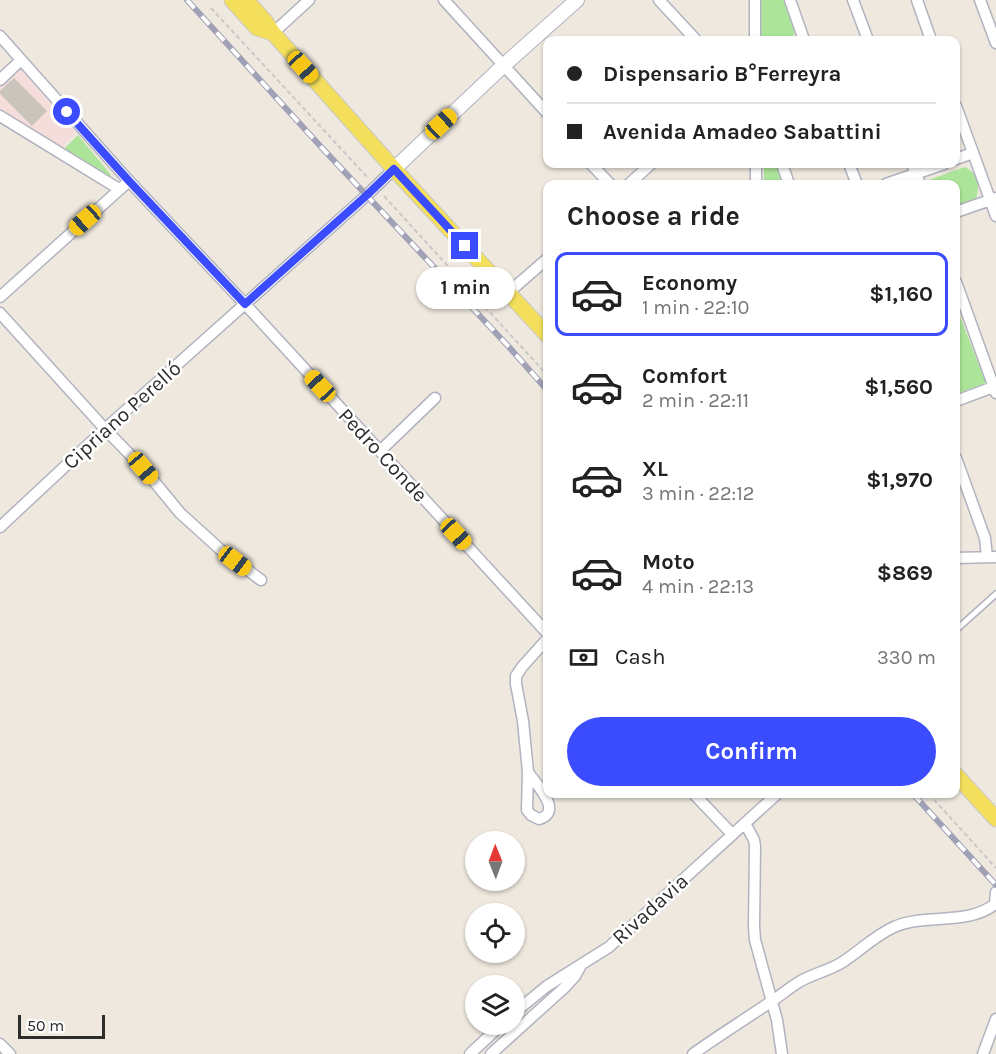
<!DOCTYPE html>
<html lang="en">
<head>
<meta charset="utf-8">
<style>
	:root { --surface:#fff; --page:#f2f2f2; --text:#222; --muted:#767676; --line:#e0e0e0; --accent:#3b4cfe }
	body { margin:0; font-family:Karla,sans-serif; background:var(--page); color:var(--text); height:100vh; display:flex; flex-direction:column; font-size:22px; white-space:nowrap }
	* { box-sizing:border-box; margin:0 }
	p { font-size:20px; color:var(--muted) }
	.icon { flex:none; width:33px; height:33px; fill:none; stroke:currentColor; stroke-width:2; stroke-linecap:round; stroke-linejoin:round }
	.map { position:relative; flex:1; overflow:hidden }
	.sheet { position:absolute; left:543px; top:180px; width:417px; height:618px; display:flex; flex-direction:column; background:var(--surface); border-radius:12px; box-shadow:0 2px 4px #0004 }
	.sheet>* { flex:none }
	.banner { position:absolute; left:543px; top:36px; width:417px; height:132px; border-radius:12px; box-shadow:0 2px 4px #0004; display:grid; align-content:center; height:132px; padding:0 24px; background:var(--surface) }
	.needle { width:39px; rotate:359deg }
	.buttons { position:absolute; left:465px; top:831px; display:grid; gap:12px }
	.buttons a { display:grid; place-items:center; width:60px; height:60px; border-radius:50%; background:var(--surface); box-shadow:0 2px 4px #0004; font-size:30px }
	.scale { position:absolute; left:18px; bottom:15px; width:87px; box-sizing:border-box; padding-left:6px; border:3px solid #2c2c2c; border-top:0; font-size:16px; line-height:21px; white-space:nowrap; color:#2c2c2c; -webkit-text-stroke:4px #fff; paint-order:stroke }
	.end { position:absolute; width:27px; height:27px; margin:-14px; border:8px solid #3b4cfe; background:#fff; box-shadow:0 0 0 3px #fff }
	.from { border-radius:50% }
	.bubble { position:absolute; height:42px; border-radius:21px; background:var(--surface); box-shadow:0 2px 4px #0004; font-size:20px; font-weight:700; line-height:42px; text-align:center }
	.car { position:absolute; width:18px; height:36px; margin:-18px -9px; border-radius:8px; box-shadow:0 0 4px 2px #0007; background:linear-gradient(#f5c518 24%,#345 0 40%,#f5c518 0 76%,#345 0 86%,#f5c518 0) }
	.banner b { display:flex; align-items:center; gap:21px; height:57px; font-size:22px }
	.banner b+b { border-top:2px solid var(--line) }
	.banner i { width:15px; height:15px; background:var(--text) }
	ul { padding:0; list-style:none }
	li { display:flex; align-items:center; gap:18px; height:84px; margin:0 12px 9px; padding:0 12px; border:3px solid transparent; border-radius:12px }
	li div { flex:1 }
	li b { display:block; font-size:22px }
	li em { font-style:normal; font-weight:700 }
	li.current { border-color:var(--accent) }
	li>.icon { width:54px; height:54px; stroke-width:1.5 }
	h2 { padding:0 24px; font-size:27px; line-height:72px }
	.pay { display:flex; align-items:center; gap:15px; height:66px; padding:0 24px; font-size:22px }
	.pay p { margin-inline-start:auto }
	.action { display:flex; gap:12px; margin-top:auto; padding:12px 24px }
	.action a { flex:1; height:69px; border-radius:36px; background:var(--accent); color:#fff; font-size:24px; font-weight:700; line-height:69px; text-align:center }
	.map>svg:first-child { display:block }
	.medical { fill:#f4dddb }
	.green { fill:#ace599 }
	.building { fill:#c9c5bd }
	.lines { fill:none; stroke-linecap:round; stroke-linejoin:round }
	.service-casing { stroke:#b2b3c0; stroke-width:8 }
	.minor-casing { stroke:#b2b3c0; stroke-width:13 }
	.secondary-casing { stroke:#b2b3c0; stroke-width:16 }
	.primary-casing { stroke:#c8c8c8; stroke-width:17 }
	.path { stroke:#c8c8c8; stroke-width:2; stroke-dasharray:4.5 3; stroke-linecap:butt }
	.service { stroke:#fff; stroke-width:5 }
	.minor { stroke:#fff; stroke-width:10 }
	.secondary { stroke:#fff; stroke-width:14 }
	.primary { stroke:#f4df5d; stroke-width:15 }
	.rail-casing { stroke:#a0a1b6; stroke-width:6 }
	.rail { stroke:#fff; stroke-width:4; stroke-dasharray:11; stroke-linecap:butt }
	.route { stroke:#3b4cfe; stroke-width:8 }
	.labels { text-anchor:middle; stroke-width:5; stroke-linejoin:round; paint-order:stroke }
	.street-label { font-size:21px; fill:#2c2c2c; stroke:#fff }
</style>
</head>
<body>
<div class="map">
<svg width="996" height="1054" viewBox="0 0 996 1054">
	<rect width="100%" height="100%" fill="#eee8de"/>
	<path class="medical" d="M 19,67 L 76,133 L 60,149 L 0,112 L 0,84 Z"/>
	<path class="green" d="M 761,0 L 783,0 L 795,31 L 793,38 L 785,40 L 760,40 Z
		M 78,135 L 111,175 L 107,178 L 61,152 Z
		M 764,164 L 776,164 L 782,184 L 764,184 Z
		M 965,167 C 979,175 980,185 976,199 L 956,208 L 956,184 L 928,184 L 931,179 Z
		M 956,306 L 986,383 L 956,394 Z"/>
	<path class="building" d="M 14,78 L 47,111 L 32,126 L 0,94 L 0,91 Z"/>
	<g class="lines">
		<g class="service-casing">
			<path id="service" d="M 956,630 L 996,594"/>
		</g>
		<g class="minor-casing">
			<path id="minor" d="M 444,0 L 548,114
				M 659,0 L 696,40
				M 790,0 L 804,40
				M 853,0 L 868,40
				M 917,0 L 931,40
				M 980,0 L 996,43
				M 273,33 L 309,0
				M 0,36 L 129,181 L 245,304 L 548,634
				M 755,40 L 755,0
				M 0,80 L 21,60
				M 956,106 L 996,216
				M 0,116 L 119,189
				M 956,159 L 973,153
				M 591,164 L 610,184
				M 756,164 L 756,184
				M 782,164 L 789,184
				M 849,164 L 857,184
				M 912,164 L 920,184
				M 629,184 L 651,164
				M 886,184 L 944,164
				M 956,212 L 996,198
				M 956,282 L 996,393
				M 508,293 L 548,258
				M 0,297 L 129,181
				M 0,313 L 105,429 L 143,468 L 180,513 L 222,551 L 261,580
				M 956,401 L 996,386
				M 380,451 L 435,398
				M 956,458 L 985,538 L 987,557
				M 0,527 L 105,429 L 367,195 L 394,169
				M 956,558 L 996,557
				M 528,772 C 536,784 564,812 539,819 L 531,815 L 527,810 L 528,772 L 523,721 L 516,684 L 516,676 L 522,667 L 548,638
				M 694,794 L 732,834
				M 745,823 L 754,840 L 755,846 L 754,927 L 755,940 L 777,1020 L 782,1054
				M 514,1013 L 547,986 L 609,947 L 777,794
				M 0,1044 L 10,1054
				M 470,1054 L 502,1024
				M 491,1054 L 564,988 L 575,976 L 580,967
				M 693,1054 C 718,1036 744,1020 769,1003 C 780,996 789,988 799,982 C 812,974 828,971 841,963 C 859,952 874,936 894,927 C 925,913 968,926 995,904 L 996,892
				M 983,1054 L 996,1019"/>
		</g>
		<g class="secondary-casing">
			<path id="secondary" d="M 394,169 L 504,65 L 577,0"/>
		</g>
		<g class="primary-casing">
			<path id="primary" d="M 232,0 L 257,28 L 273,33
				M 246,0 L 265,21 L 273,33 L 394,169 L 548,336
				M 956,775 L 996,819"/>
		</g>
		<path class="path" d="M 211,8 L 368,178
			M 384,196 L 548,376
			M 929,794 L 996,868"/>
		<use href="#service" class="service"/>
		<use href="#minor" class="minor"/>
		<use href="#secondary" class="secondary"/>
		<use href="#primary" class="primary"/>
		<g class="rail-casing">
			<path id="rail" d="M 187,0 L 323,149 L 509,347 L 548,391
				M 913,794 L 996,885"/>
		</g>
		<use href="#rail" class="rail"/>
	</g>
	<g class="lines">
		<path class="route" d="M 67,112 L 129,181 L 245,304 L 367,195 L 394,169 L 465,246"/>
	</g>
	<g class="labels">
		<g class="street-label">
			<text transform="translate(122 415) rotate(-42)" y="7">Cipriano Perelló</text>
			<text transform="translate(383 455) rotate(47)" y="7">Pedro Conde</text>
			<text transform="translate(650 909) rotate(-42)" y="7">Rivadavia</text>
		</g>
	</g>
</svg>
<div class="buttons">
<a><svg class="needle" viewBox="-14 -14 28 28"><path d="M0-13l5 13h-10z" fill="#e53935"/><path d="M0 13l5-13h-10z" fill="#767676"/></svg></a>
<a><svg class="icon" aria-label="locate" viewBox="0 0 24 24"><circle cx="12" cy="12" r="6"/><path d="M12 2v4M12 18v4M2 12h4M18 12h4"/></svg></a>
<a><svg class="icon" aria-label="layers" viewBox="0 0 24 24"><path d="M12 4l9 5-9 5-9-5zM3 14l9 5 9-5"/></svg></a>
</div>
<div class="scale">50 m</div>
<i class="end from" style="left:67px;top:112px"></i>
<i class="end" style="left:465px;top:246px"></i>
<div class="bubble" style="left:416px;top:267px;width:99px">1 min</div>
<i class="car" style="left:303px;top:67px;rotate:138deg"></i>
<i class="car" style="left:441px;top:124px;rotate:47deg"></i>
<i class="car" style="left:85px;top:220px;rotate:228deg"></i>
<i class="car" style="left:320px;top:386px;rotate:317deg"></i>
<i class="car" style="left:143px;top:468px;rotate:140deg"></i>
<i class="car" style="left:456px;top:534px;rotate:137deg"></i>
<i class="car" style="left:235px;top:561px;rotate:127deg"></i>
<div class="banner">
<b><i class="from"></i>Dispensario B°Ferreyra</b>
<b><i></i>Avenida Amadeo Sabattini</b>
</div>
<section class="sheet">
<h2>Choose a ride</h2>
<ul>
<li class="current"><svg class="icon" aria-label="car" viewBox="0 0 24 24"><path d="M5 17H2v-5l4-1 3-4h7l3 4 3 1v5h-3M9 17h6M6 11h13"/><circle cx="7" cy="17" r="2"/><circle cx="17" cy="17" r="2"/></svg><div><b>Economy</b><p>1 min · 22:10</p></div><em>$1,160</em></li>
<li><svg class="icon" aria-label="car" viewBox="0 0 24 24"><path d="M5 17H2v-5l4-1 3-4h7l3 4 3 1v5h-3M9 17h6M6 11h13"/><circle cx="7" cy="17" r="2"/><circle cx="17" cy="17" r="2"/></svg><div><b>Comfort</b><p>2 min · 22:11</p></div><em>$1,560</em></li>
<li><svg class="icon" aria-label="car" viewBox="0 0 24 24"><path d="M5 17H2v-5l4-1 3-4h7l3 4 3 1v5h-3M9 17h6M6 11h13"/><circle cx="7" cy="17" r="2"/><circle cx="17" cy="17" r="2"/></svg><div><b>XL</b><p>3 min · 22:12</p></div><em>$1,970</em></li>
<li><svg class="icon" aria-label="car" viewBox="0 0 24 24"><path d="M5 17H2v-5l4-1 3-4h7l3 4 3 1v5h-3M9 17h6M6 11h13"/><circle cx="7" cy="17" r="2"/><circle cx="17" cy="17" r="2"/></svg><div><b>Moto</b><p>4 min · 22:13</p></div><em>$869</em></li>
</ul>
<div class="pay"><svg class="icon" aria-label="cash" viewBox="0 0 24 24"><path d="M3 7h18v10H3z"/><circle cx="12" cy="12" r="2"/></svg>Cash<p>330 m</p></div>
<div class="action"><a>Confirm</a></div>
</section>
</div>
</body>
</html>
